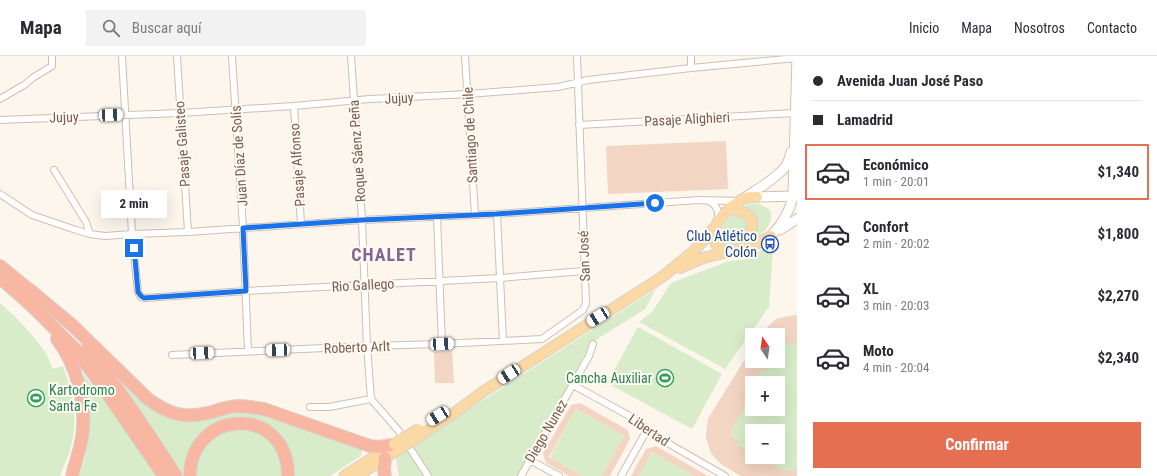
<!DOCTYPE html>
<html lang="es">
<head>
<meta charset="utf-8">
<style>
	:root { --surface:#fff; --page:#f2f2f3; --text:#2b2b33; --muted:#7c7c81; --line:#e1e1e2; --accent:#e76f51 }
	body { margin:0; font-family:"Roboto Condensed",sans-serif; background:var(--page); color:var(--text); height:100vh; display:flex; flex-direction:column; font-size:15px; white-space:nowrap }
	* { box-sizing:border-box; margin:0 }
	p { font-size:13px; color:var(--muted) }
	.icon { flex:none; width:22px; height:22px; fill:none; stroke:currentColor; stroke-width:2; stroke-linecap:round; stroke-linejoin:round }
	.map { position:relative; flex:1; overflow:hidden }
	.sheet { display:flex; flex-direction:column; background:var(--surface); width:360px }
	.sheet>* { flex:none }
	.banner { display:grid; align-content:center; height:88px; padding:0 16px; background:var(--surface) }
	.needle { width:26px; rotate:347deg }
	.tools { position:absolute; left:745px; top:272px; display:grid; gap:8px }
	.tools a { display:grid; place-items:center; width:40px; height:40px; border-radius:0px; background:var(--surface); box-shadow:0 4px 16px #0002; font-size:20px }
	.end { position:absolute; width:18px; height:18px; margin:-9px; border:5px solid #1a73e8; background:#fff; box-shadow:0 0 0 2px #fff }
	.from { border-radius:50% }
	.bubble { position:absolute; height:28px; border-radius:0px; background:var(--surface); box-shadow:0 4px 16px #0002; font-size:13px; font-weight:700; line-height:28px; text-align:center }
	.car { position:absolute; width:12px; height:24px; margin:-12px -6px; border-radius:5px; box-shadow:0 0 3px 1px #0007; background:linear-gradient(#fff 24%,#345 0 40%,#fff 0 76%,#345 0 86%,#fff 0) }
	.banner b { display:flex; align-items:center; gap:14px; height:38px; font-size:15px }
	.banner b+b { border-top:1px solid var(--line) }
	.banner i { width:10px; height:10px; background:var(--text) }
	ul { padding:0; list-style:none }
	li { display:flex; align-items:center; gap:12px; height:56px; margin:0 8px 6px; padding:0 8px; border:2px solid transparent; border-radius:0px }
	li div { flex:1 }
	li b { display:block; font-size:15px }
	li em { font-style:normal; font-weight:700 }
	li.current { border-color:var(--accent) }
	li>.icon { width:36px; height:36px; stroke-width:1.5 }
	.primary-button { display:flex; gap:8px; margin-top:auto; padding:8px 16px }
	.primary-button a { flex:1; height:46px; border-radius:0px; background:var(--accent); color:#fff; font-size:16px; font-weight:700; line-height:46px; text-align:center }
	header { display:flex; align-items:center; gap:24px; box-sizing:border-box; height:56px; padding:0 20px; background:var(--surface); border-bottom:1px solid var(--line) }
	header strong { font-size:19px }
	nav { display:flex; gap:22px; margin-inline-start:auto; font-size:14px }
	.search { width:280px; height:36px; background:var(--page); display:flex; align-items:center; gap:10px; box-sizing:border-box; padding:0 14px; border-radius:0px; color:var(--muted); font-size:15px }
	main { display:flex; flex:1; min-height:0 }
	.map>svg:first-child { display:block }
	.green { fill:#d8ecc9; fill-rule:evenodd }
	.building { fill:#f3d5c3 }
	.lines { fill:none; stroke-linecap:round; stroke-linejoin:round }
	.minor-casing { stroke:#d1beb0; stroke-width:8 }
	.secondary-casing { stroke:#d6c0b0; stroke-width:11 }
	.primary-casing { stroke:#dad1cd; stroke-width:12 }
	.motorway-casing { stroke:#dad1cd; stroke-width:14 }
	.minor { stroke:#fff; stroke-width:6 }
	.secondary { stroke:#fff; stroke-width:9 }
	.primary { stroke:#fbd9a5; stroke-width:10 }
	.motorway { stroke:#f7b7a3; stroke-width:12 }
	.primary-bridge-casing { stroke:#dad1cd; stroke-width:12; stroke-linecap:butt }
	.primary-bridge { stroke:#fbd9a5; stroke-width:10 }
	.route { stroke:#1a73e8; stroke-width:5 }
	.labels { text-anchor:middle; stroke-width:4; stroke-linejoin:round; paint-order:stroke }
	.street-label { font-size:14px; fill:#7a5c4d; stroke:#fffaf3 }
	.transit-label { font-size:14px; fill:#164399; stroke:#fffaf3; text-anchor:end }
	.leisure-label { font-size:14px; fill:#27864d; stroke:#fffaf3; text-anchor:end }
	.district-label { font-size:18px; font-weight:bold; letter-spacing:1px; fill:#846695; stroke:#fffaf3 }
</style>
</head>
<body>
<header>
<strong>Mapa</strong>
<div class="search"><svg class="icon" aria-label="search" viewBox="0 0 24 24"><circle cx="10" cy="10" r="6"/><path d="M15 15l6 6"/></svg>Buscar aquí</div>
<nav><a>Inicio</a><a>Mapa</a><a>Nosotros</a><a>Contacto</a></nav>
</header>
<main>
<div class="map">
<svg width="797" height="420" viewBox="0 0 797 420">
	<rect width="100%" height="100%" fill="#fdf6ec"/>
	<path class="green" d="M 748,148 L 759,148 L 769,153 C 770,155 772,159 771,162 C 770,178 742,193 726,188 C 724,187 723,186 721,185 C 718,167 734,156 748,148 Z
		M 763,193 L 773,193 L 769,251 L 725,313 L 639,266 L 651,257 L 671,227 L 729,205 L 748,203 Z
		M 656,233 L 645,253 L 591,287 L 574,318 L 578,318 L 560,358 L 542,376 L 541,376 L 533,390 L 534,392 L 535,391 L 517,420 L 399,420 L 396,403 L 416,387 Z
		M 0,247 C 17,262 35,280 47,299 C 49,304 51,309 53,313 L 63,310 C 73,337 79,366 70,394 C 68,403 63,411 60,420 L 0,420 Z
		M 795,259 L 797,259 L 797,420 L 741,420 L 721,408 L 711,397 L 706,381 L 708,363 L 752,292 L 752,305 L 778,305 L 778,279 L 776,263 ZM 752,327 L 778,327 L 778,353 L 752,353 ZM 752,375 L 778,375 L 778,401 L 752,401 Z
		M 638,271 L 722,318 L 692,373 L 607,327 Z
		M 109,312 L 169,361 L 237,355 L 254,355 L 356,389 L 362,394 L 361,400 L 330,420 L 294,420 C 296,414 293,408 292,402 C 289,384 275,371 259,365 C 256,364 253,362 250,362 C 247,362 244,362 241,363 C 209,366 184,386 185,420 L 184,420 Z
		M 82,316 L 99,337 L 157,420 L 79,420 L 85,402 L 90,366 L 87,339 Z
		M 578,354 L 623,379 L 623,382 L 601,420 L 583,420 L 551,402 L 551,399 L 575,355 Z
		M 239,372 L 255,373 L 269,381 L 282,404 L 281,420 L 195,420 L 197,407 L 206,388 L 222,375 Z
		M 654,397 L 694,420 L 639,420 L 651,398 Z"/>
	<path class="building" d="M 726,85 L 728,133 L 608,138 L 606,90 Z
		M 795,259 L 797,259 L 797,288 L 794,286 L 792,289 L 787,287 L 778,291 L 778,279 L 759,279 L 776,263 Z
		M 752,292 L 752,305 L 772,305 L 766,316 L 762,314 L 755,327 L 752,327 L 752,332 L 743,347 L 746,349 L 731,375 L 732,381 L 738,385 L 736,389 L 752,397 L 752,401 L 759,401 L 784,415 L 797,414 L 797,420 L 741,420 L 721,408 L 711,397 L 706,381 L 708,363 Z
		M 452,295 L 454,327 L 435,327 L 434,296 Z
		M 580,347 L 628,374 L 630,383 L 610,420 L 601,420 L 624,380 L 576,353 L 549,401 L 583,420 L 569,420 L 546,407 L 543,397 L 571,349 Z
		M 656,390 L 708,420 L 694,420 L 652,396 L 639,420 L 631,420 L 646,393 Z"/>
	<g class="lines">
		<g class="minor-casing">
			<path id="minor" d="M 122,0 L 132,178 L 138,236 L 141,241 L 145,242 L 246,235 L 500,222 L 584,215
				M 177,0 L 188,176
				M 232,0 L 243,172 L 248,295
				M 465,0 L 475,159
				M 691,0 L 691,12
				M 0,43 L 24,29 L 34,21 L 52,10 L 52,0
				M 294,50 L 301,168
				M 0,64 L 180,57 L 294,50 L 370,43 L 468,38 L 558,31 L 588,24 L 691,12 L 797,2
				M 579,69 L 795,57
				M 54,114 L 86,166 L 90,178
				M 0,138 L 32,159 L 76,174 L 90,178 L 105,180 L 132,178 L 188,176 L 362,164 L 497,158 L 699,144 L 740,145
				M 708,145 C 717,148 719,155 718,164
				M 497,158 L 503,285
				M 437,161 L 442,288
				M 172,299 L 367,290 L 442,288 L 542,283 L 583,254 L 586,248 L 577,0
				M 573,329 L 635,363 L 657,381 L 725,420
				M 371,343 L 398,374 L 428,420
				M 310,351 L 329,351 L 371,343 L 367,290 L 362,164 L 351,0
				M 530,404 L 559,420
				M 521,420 L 589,300 L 593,288
				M 621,420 L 647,374"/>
		</g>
		<g class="secondary-casing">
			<path id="secondary" d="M 757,141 L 797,140
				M 744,142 C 756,134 777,122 785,111 C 788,107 790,101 791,96
				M 780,174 L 797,163
				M 771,180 C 782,168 790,156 793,140 L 797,0"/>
		</g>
		<g class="primary-casing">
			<path id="primary" d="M 729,152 C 761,158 755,172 741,194
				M 729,196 C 698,186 719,159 737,147 C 739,145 742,143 745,142 C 748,141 753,141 757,141
				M 680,212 L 703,202 L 752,190 L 771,180
				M 421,379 L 454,357 L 484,335 L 662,221 L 694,195 L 713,173
				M 344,420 L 391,390
				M 357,420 L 398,394"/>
		</g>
		<g class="motorway-casing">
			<path id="motorway" d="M 0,210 L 34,238
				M 0,222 L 23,242 L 41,259 L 75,293 L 98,324 L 164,420
				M 29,233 L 72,269 L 148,343 C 170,359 185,363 212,356 C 221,353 230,350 239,350 C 248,350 256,352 264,353 L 370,390 L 378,391 L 392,389
				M 57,283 C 77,309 87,349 82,381 C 80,394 75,407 72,420
				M 87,293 C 119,333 148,376 176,420
				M 190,420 C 190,353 288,347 288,420
				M 385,420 L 384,414 L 385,402"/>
		</g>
		<use href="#minor" class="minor"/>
		<use href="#secondary" class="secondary"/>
		<use href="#primary" class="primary"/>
		<use href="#motorway" class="motorway"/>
		<g class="primary-bridge-casing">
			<path id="primary-bridge" d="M 394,388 L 418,373
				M 398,394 L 421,379"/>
		</g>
		<use href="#primary-bridge" class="primary-bridge"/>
	</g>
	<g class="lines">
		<path class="route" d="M 134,192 L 138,236 L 141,240 L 144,242 L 246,235 L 243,172 L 362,164 L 497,158 L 655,147"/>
	</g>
	<defs>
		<g id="bus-ring" transform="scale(0.9)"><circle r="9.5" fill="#fffaf3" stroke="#1a4fb4" stroke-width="1.5"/><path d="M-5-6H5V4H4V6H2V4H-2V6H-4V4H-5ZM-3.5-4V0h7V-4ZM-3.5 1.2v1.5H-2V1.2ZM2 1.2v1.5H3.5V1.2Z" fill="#1a4fb4"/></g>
		<g id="stadium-ring" transform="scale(0.9)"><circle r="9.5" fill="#fffaf3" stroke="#2e9e5b" stroke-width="1.5"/><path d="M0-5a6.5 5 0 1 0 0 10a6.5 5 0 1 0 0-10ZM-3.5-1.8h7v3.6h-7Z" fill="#2e9e5b"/></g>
	</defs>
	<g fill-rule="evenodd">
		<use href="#bus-ring" x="770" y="188"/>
		<use href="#stadium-ring" x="665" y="322"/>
		<use href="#stadium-ring" x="36" y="342"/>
	</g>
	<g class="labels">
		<g class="street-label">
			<text transform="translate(399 42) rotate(-3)" y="5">Jujuy</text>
			<text transform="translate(64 61) rotate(-2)" y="5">Jujuy</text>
			<text transform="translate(687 63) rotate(-3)" y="5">Pasaje Alighieri</text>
			<text transform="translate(470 79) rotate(-93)" y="5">Santiago de Chile</text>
			<text transform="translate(182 88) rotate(-94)" y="5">Pasaje Galisteo</text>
			<text transform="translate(357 95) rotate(-94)" y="5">Roque Sáenz Peña</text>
			<text transform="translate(239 100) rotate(-94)" y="5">Juan Díaz de Solís</text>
			<text transform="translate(297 109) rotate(-94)" y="5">Pasaje Alfonso</text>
			<text transform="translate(584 200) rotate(-92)" y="5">San José</text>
			<text transform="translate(363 229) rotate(-3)" y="5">Rio Gallego</text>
			<text transform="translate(357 291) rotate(-2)" y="5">Roberto Arlt</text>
			<text transform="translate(649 374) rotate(34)" y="5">Libertad</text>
			<text transform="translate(546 375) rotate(-60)" y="5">Diego Nunez</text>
		</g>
		<g class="transit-label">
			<text x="757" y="185">Club Atlético<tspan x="757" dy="16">Colón</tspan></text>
		</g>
		<g class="leisure-label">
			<text x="652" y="327">Cancha Auxiliar</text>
			<text x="49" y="339" text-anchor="start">Kartodromo<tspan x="49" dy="16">Santa Fe</tspan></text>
		</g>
		<g class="district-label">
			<text x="384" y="205">CHALET</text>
		</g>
	</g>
</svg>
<div class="tools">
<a><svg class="needle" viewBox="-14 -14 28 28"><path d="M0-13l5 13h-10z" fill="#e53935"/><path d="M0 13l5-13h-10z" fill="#7c7c81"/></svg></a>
<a>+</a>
<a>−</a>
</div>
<i class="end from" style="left:655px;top:147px"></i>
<i class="end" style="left:134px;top:192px"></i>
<div class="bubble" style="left:101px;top:134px;width:66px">2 min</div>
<i class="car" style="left:111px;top:59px;rotate:88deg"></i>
<i class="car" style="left:598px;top:261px;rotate:238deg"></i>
<i class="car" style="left:442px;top:288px;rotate:87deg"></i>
<i class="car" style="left:278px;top:294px;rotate:268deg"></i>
<i class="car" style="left:202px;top:297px;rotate:87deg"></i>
<i class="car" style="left:509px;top:318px;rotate:237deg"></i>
<i class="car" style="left:438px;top:360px;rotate:238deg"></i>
</div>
<section class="sheet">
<div class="banner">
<b><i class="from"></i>Avenida Juan José Paso</b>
<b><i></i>Lamadrid</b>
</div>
<ul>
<li class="current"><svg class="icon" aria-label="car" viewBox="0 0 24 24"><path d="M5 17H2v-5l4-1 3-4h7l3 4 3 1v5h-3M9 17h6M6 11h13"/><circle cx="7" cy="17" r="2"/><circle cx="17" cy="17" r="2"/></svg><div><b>Económico</b><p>1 min · 20:01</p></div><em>$1,340</em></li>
<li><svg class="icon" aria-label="car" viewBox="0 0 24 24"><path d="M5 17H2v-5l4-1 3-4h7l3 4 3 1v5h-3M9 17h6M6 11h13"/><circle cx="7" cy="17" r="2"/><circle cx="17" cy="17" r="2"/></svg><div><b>Confort</b><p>2 min · 20:02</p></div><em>$1,800</em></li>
<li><svg class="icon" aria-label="car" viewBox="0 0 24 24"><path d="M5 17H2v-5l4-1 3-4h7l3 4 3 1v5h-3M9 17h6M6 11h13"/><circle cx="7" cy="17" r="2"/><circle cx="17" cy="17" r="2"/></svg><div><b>XL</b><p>3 min · 20:03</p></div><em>$2,270</em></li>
<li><svg class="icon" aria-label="car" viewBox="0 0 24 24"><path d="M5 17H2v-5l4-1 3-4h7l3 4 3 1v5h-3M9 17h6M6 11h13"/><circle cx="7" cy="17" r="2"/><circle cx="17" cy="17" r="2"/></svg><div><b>Moto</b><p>4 min · 20:04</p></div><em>$2,340</em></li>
</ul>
<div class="primary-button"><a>Confirmar</a></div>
</section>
</main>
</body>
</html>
